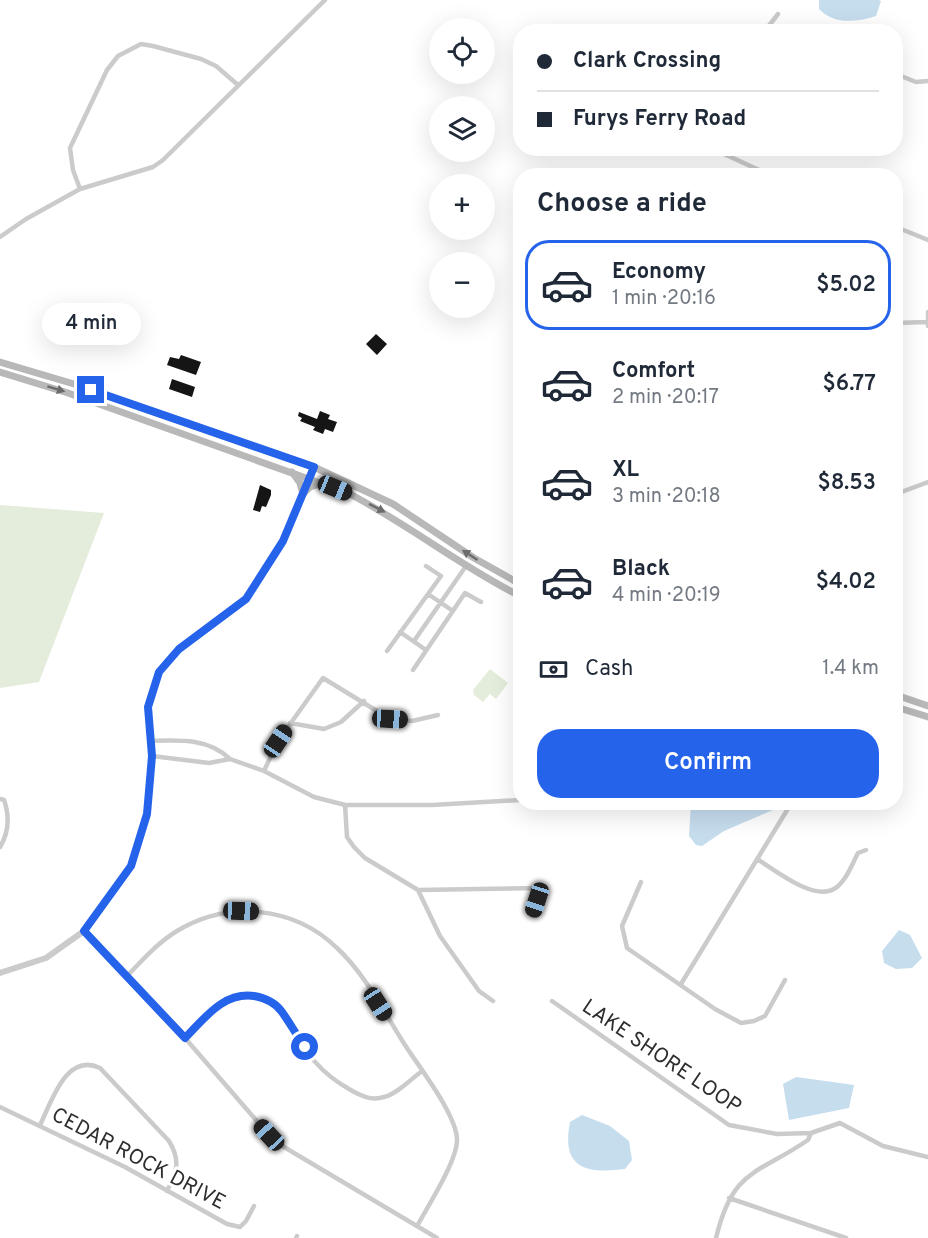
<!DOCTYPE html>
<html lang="en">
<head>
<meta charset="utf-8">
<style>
	:root { --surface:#fff; --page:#f6f6f7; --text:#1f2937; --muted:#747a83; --line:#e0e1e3; --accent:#2563eb }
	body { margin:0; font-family:Overpass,sans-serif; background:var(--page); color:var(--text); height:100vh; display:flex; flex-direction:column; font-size:22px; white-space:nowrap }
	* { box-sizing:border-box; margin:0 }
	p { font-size:20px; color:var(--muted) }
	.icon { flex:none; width:33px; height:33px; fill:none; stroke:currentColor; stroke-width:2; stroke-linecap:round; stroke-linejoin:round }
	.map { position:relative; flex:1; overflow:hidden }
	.drawer { position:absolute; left:513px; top:168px; width:390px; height:642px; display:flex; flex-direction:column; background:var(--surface); border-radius:24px; box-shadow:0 6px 24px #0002 }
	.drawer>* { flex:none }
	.banner { position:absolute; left:513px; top:24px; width:390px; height:132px; border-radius:24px; box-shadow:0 6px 24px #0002; display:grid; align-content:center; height:132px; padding:0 24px; background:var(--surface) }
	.fabs { position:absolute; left:429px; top:18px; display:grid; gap:12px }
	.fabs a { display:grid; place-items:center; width:66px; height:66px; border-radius:50%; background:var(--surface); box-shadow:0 6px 24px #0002; font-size:30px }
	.end { position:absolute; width:27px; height:27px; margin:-14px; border:8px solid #2563eb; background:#fff; box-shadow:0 0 0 3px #fff }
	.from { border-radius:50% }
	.bubble { position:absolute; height:42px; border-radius:21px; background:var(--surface); box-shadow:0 6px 24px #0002; font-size:20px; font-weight:600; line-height:42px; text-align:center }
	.car { position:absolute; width:18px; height:36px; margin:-18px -9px; border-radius:8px; box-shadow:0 0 4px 2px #0007; background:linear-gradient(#222 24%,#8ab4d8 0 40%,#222 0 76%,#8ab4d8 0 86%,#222 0) }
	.banner b { display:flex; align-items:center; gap:21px; height:57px; font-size:22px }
	.banner b+b { border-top:2px solid var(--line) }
	.banner i { width:15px; height:15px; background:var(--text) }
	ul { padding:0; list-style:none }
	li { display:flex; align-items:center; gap:18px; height:90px; margin:0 12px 9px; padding:0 12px; border:3px solid transparent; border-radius:24px }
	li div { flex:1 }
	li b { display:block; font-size:22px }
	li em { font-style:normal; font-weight:600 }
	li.on { border-color:var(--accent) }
	li>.icon { width:54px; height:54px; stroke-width:1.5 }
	h2 { padding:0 24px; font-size:27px; line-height:72px }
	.pay { display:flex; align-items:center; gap:15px; height:66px; padding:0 24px; font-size:22px }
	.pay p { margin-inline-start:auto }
	.cta { display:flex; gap:12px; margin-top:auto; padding:12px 24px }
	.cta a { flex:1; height:69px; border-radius:24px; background:var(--accent); color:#fff; font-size:24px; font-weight:600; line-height:69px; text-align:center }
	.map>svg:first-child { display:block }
	.green { fill:#e4eddb }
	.water { fill:#c6ddee }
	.building { fill:#151515 }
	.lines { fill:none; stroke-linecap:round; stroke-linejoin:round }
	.minor { stroke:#cbcbcb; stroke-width:4.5 }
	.tertiary { stroke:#cbcbcb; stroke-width:6 }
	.secondary { stroke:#b8b8b8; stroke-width:7 }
	.oneway { fill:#6c6c6c }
	.route { stroke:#2563eb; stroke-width:8 }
	.labels { text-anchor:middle; stroke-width:6; stroke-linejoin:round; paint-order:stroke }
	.street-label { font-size:21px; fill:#2e2e2e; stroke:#fff }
</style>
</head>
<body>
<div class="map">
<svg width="928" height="1238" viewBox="0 0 928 1238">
	<rect width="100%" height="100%" fill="#fff"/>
	<path class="green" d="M 0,505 L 104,513 L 39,682 L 0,688 Z
		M 490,669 L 508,683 L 496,699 L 490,694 L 483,702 L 474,695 L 473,690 Z"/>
	<path class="water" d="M 819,0 L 879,0 L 881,1 L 876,16 C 857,22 834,25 819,9 Z
		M 773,802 L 773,810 L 724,831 L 702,846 L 696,845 L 689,836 L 691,803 Z
		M 899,930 L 910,935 L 922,958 L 912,968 L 896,969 L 884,963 L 882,951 Z
		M 796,1077 L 854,1085 L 849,1108 L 789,1120 L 783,1084 Z
		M 582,1115 L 610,1126 L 629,1141 L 632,1160 L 625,1169 C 585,1174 561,1168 570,1122 Z"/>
	<path class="building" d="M 376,334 L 387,344 L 377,355 L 366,344 Z
		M 181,355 L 201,362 L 196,375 L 167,365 L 170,357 L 179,359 Z
		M 172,379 L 195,387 L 192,397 L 169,389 Z
		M 320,411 L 330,415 L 328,419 L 337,422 L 333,432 L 325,429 L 323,434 L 313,430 L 315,427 L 300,421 L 302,418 L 298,416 L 299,412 L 317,419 Z
		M 260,485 L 271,490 L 271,495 L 266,507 L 262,506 L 260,512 L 253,510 Z"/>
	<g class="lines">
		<path class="minor" d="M 764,32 L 778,14
			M 896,74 L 916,82 L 928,81
			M 711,148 L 772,176
			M 80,189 L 73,170 L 70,148 L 107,70 L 118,56 L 141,44 L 153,46 L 201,59 L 216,66 L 238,85
			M 896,227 L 928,240
			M 0,237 L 26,219 L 80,189 L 153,167 L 163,160 L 325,0
			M 928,312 L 928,326
			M 896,323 L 926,322
			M 896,494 L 928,482
			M 428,594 L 453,611
			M 400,632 L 426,650
			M 414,641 L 466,566
			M 387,651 L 441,576 L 426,566
			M 413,670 L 465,593 L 481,602
			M 290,723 L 324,729 L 341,722 L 364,701
			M 151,741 C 180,740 208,738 230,759
			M 152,756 L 209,763 L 230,759 L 264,771 L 314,797 L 345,805 L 432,805 L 520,800
			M 264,771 L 278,741 L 323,678 L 390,719 L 412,721 L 438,715
			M 0,799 L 4,800 C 10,817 9,832 0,847
			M 345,805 L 347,837 L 354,847 L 365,858 L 418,890 L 440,936 L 479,991 L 493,1001
			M 757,859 C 775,870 813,901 834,889 C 846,882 852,864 858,853 L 866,850
			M 641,882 L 622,926 L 627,948 L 715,1009 L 741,1023 L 754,1021 L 765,1016 L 785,980
			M 418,890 L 541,888 L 534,913
			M 84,931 L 185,1038 L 269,1135 L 284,1147 L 437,1238
			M 126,977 C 142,961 157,943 177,931 C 227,900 294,906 337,948 C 365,974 384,1012 405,1045 C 419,1067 457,1115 457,1140 C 457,1161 428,1206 417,1226
			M 681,984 L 792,802
			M 552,1001 L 729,1125 L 777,1134 L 811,1133 L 840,1123 L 883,1146 L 928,1157
			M 185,1038 C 213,1010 242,974 281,1011 C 303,1045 312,1068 349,1089 C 361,1096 371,1101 384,1097 C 397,1094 411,1079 422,1071
			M 0,1107 L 125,1167 L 227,1224 L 240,1227 L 246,1221 L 254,1206
			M 40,1125 C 52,1101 66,1052 100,1068 L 169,1141 C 181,1161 177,1172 167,1191
			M 729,1198 L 846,1238
			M 296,1238 L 297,1236
			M 716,1238 C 733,1168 757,1175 808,1140 L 811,1133"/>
		<path class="tertiary" d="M 0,973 L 46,958 L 84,931 L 131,866 L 147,814 L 152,756 L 148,707 L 159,672 L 179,649 L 246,599 L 283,541 L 314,467"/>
		<path class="secondary" d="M 0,362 L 74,384 L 314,467 L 393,504 L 474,558 L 520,584
			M 0,372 L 68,393 L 348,493 C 408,524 460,566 520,596
			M 292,472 L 300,483 L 303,494 L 310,487 L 323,483
			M 896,695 L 928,706
			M 896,707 L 928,717"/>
	</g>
	<defs><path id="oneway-solid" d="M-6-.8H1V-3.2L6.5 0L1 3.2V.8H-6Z" transform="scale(1.5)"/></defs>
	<g class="oneway">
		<use href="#oneway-solid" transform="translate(56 389) rotate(17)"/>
		<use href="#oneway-solid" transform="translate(377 508) rotate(27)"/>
		<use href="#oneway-solid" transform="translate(470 555) rotate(-147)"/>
	</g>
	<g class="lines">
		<path class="route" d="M 91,390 L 314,467 L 283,541 L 246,599 L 179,649 L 159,672 L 148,707 L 152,756 L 147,814 L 131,866 L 84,931 L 185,1038 C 205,1018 223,992 254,996 C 265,998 275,1002 282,1012 C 290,1023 297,1036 305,1047"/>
	</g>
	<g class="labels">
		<g class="street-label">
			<text transform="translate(662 1056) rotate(34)" y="7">LAKE SHORE LOOP</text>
			<text transform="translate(139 1158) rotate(28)" y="7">CEDAR ROCK DRIVE</text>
		</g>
	</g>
</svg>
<div class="fabs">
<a><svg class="icon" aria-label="locate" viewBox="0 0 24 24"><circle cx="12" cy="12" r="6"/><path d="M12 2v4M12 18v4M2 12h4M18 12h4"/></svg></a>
<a><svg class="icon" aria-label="layers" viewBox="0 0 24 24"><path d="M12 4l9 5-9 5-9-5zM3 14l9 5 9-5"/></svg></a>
<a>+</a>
<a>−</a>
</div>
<i class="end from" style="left:305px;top:1047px"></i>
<i class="end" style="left:91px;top:390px"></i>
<div class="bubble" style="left:42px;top:303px;width:99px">4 min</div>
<i class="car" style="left:335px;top:488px;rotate:112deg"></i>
<i class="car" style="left:390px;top:719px;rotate:93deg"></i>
<i class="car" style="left:278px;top:741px;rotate:34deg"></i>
<i class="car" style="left:537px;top:900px;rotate:198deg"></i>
<i class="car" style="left:241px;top:911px;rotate:92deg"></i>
<i class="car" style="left:378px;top:1004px;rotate:147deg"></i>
<i class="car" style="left:269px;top:1135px;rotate:317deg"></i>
<div class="banner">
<b><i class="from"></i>Clark Crossing</b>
<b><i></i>Furys Ferry Road</b>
</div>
<section class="drawer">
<h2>Choose a ride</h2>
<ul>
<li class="on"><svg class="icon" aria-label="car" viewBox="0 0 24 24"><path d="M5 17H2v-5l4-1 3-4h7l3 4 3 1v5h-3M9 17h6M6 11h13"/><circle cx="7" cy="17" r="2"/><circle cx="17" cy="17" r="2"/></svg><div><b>Economy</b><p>1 min · 20:16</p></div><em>$5.02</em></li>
<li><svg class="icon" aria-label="car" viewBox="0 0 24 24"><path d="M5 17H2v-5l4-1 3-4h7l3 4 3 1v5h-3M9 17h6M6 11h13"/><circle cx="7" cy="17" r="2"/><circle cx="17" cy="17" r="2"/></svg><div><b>Comfort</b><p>2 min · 20:17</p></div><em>$6.77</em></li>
<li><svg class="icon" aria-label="car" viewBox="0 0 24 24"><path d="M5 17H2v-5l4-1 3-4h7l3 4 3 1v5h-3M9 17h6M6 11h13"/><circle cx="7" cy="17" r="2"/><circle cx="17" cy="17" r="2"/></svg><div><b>XL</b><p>3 min · 20:18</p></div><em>$8.53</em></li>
<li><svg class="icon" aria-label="car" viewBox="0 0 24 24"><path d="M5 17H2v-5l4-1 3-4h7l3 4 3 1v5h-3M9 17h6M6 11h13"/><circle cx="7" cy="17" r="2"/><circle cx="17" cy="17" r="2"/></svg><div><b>Black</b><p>4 min · 20:19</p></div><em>$4.02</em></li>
</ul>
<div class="pay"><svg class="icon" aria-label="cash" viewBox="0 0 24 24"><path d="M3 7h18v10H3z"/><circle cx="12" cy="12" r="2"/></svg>Cash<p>1.4 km</p></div>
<div class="cta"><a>Confirm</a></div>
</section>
</div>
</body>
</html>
